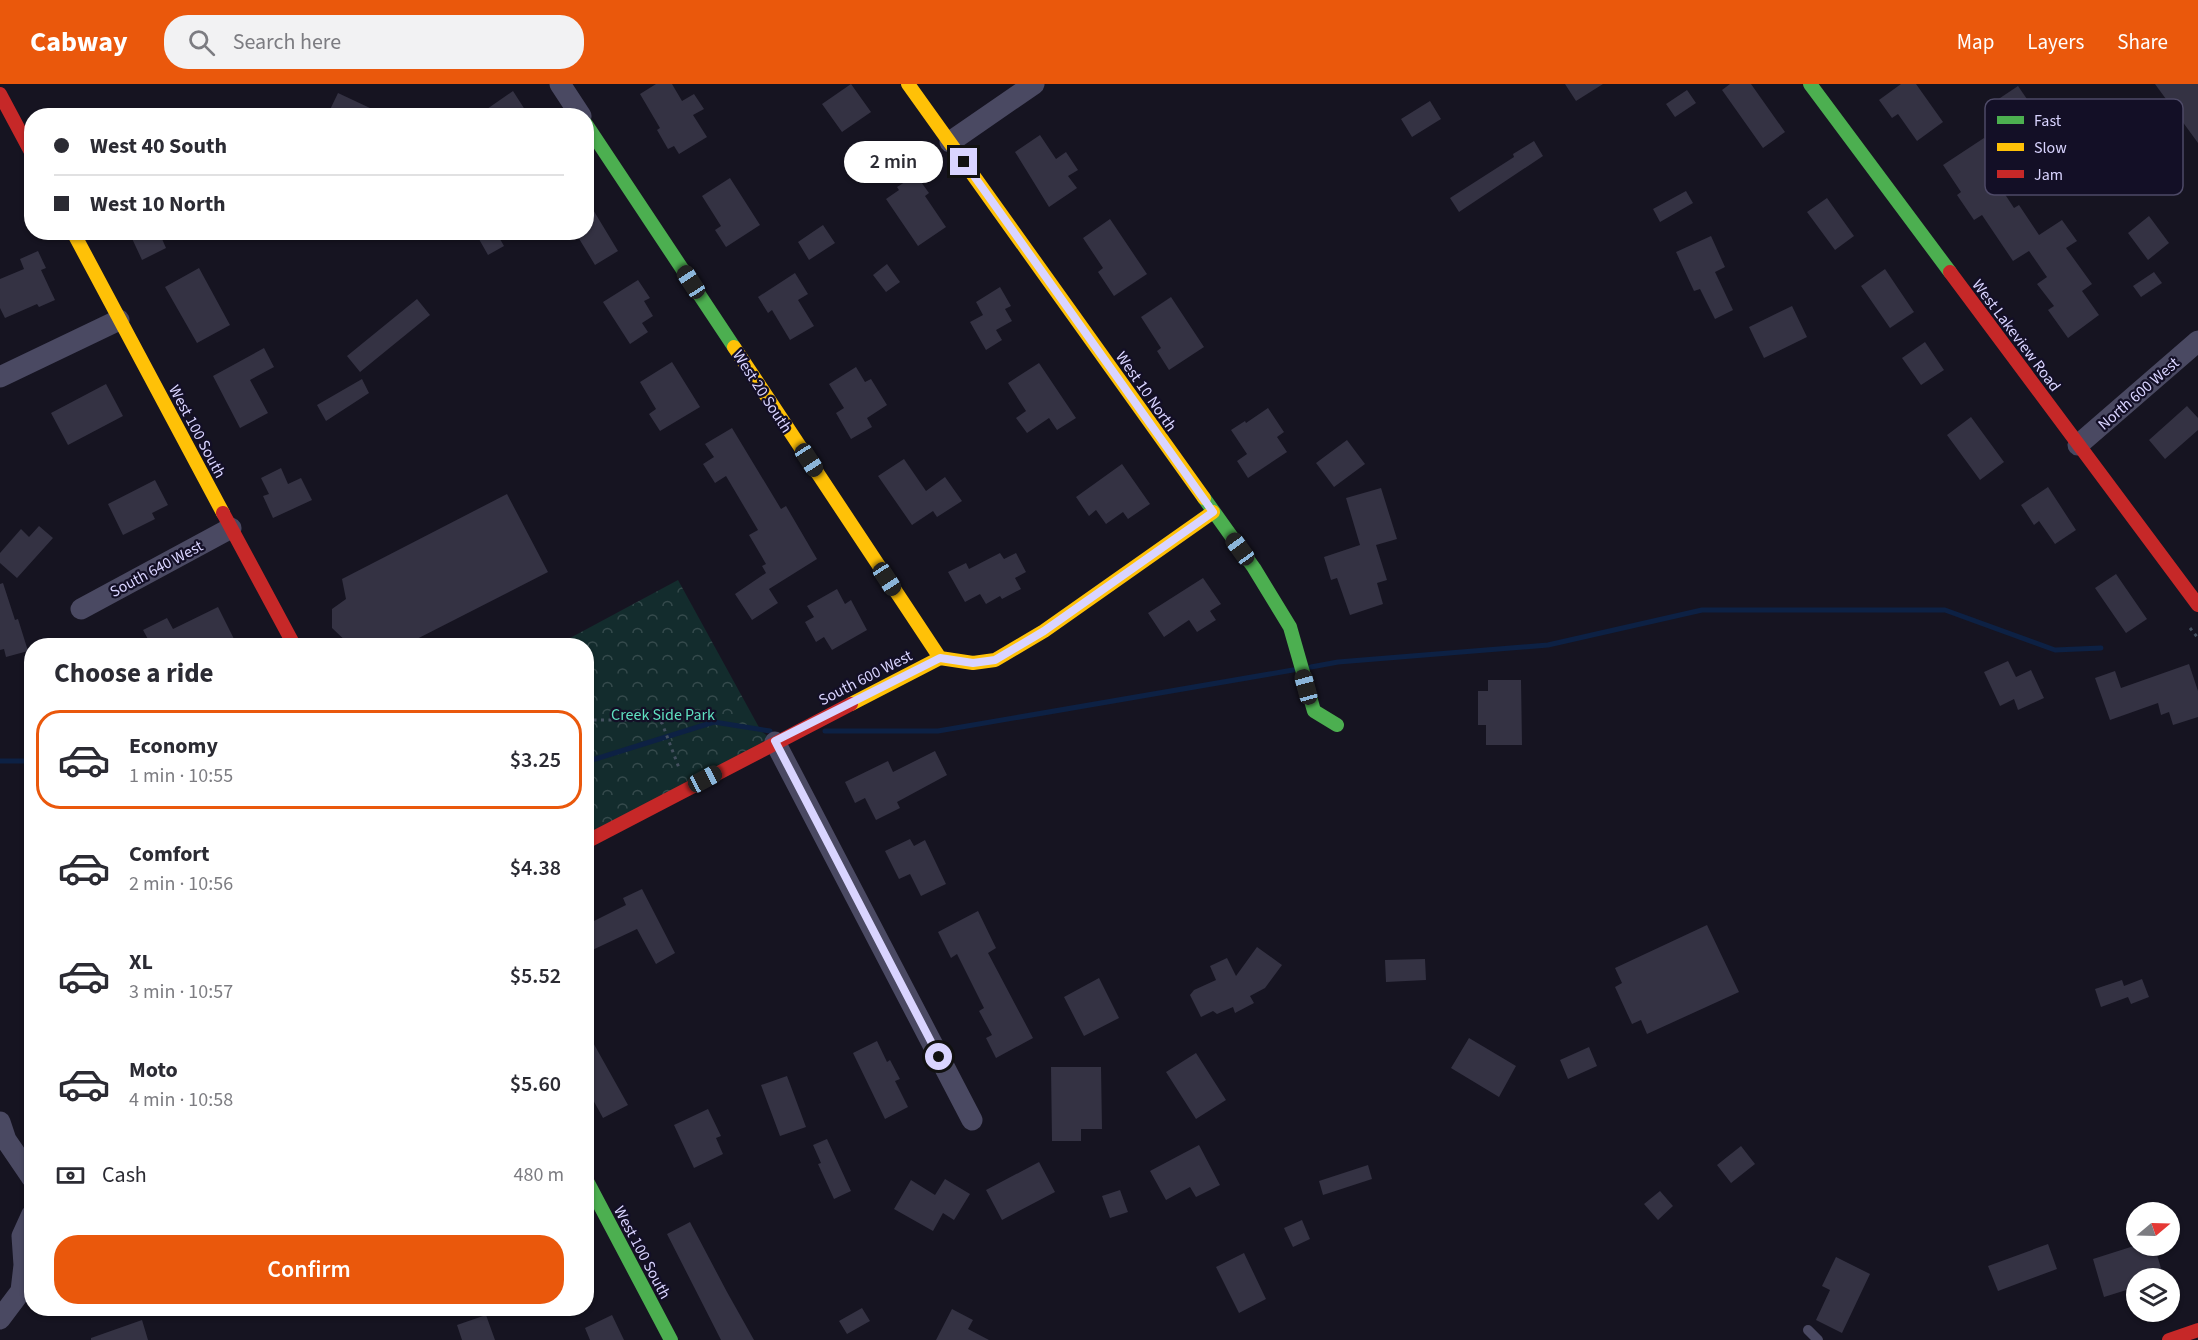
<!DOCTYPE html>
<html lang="en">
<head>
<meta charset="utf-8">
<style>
	:root { --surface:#fff; --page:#f2f2f3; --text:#2b2b33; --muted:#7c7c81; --line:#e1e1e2; --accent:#ea580c }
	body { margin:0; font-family:"Source Sans 3",sans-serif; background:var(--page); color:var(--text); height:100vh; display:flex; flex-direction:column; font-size:22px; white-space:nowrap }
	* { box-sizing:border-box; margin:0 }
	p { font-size:20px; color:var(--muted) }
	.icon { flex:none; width:33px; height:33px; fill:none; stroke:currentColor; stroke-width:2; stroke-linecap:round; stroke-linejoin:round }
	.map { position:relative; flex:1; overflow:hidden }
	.sheet { position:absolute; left:24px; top:554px; width:570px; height:678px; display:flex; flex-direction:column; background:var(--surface); border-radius:24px; box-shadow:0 2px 4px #0004 }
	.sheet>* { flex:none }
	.top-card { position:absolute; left:24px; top:24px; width:570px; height:132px; border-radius:24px; box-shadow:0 2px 4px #0004; display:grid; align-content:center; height:132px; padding:0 30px; background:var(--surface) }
	.needle { width:39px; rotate:71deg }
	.tools { position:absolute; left:2126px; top:1118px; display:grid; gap:12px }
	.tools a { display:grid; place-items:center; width:54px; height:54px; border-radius:50%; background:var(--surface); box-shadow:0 2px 4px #0004; font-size:30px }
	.end { position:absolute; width:27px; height:27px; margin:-14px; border:8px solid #d9d4ff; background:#111; box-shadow:0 0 0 3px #111 }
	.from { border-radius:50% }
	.bubble { position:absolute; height:42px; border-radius:21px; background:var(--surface); box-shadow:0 2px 4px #0004; font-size:20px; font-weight:600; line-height:42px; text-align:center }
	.car { position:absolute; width:18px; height:36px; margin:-18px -9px; border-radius:8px; box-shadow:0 0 4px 2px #0007; background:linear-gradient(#222 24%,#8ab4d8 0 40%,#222 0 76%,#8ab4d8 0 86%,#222 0) }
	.top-card b { display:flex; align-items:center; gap:21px; height:57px; font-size:22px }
	.top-card b+b { border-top:2px solid var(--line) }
	.top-card i { width:15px; height:15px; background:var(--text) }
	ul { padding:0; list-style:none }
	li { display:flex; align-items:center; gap:18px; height:99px; margin:0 12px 9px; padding:0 18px; border:3px solid transparent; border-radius:24px }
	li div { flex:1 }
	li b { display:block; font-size:22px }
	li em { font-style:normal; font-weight:600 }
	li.current { border-color:var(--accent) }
	li>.icon { width:54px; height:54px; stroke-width:1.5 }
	h2 { padding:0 30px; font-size:27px; line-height:72px }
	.pay { display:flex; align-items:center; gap:15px; height:66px; padding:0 30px; font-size:22px }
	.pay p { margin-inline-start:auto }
	.button { display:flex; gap:12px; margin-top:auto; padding:12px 30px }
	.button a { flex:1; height:69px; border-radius:24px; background:var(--accent); color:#fff; font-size:24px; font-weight:600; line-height:69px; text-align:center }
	header { display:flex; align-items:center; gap:36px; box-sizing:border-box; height:84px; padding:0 30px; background:var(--accent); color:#fff }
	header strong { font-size:28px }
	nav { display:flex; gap:33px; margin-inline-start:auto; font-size:21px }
	.search { width:420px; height:54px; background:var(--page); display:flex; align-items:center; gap:15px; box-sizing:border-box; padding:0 21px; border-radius:24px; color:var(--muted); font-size:22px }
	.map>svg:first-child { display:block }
	.park { fill:url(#park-crowns) }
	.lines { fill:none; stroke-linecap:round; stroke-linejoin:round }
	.stream { stroke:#0d2144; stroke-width:5 }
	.building { fill:#343243 }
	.path { stroke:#44505f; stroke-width:3; stroke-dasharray:3 4.5; stroke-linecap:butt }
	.lane { stroke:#4a4962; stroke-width:10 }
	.street { stroke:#4a4962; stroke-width:21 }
	.fast { stroke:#4caf50; stroke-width:14 }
	.slow { stroke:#ffc107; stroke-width:14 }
	.jam { stroke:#c62828; stroke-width:14 }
	.route { stroke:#d9d4ff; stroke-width:8 }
	.labels { text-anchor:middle; stroke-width:4.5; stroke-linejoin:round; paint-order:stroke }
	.street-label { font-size:16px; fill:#d9d4ff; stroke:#130f26 }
	.park-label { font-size:16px; fill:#5fe0c0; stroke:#130f26 }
	.key { fill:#130f26; stroke:#4e4a67; stroke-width:1.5 }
	.key-label { font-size:16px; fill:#d9d4ff }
</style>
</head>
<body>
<header>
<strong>Cabway</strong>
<div class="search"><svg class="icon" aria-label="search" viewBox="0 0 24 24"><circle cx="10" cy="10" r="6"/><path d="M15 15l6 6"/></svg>Search here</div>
<nav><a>Map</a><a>Layers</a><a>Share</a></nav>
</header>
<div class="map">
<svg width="2198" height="1256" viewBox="0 0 2198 1256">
	<defs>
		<pattern id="park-crowns" width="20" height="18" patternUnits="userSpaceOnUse" patternTransform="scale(1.5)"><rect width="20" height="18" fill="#132c2d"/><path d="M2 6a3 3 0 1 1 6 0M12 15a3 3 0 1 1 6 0" fill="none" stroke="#354a4c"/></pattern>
	</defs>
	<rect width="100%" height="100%" fill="#161421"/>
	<path class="park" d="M 678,496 L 761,647 L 775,658 L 587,758 L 586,561 L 557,561 Z"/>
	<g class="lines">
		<path class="stream" d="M 1311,583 L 1338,578 L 1548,561 L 1702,526 L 1945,526 L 2055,566 L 2101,564
			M 825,647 L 938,647 L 1293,586
			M 0,677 L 32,677
			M 586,678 L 714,638 L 770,647"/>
	</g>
	<path class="building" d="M 656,0 L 672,0 L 682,17 L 694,10 L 704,25 L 693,31 L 707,53 L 679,70 L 674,62 L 668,65 L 657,46 L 660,44 L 640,10 Z
		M 851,0 L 871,28 L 842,48 L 822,20 Z
		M 1565,0 L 1603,0 L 1576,17 Z
		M 1730,0 L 1751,0 L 1785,48 L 1763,64 L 1722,6 Z
		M 1901,0 L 1916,0 L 1943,38 L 1917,57 L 1898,30 L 1892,34 L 1879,16 Z
		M 2155,0 L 2198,0 L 2198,59 Z
		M 2018,2 L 2029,18 L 2008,32 L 1997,16 Z
		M 1687,6 L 1696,19 L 1675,33 L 1666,20 Z
		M 513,7 L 529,32 L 477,32 Z
		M 338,9 L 387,32 L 327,32 Z
		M 1430,17 L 1441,35 L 1412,53 L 1401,35 Z
		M 1040,51 L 1056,75 L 1066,68 L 1078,86 L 1068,92 L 1077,104 L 1049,123 L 1015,68 Z
		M 1984,54 L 1999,75 L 1987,83 L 2014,124 L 2019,121 L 2039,151 L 2062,136 L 2077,157 L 2066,164 L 2092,200 L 2082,207 L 2099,231 L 2068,254 L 2048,226 L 2054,222 L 2037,200 L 2047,193 L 2029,167 L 2013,177 L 1982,131 L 1974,136 L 1957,111 L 1961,108 L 1943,81 Z
		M 1534,57 L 1543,72 L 1459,128 L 1450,114 L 1514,73 L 1513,70 Z
		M 916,91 L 929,109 L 925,112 L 946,143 L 918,162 L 886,115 L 899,106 L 897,103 Z
		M 730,94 L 760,141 L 726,163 L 715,146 L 721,142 L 702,112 Z
		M 1686,107 L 1693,119 L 1660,138 L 1653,125 Z
		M 586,114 L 618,167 L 595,181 L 575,148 L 586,148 Z
		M 1827,114 L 1854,152 L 1835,166 L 1807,128 Z
		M 2149,132 L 2169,159 L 2148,176 L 2128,149 Z
		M 1110,135 L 1147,190 L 1114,212 L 1098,188 L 1103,184 L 1083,154 Z
		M 823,141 L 835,159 L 809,176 L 798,158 Z
		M 129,148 L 159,148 L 166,164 L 142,176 Z
		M 475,148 L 496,148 L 504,162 L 488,171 Z
		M 1711,152 L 1725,183 L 1715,188 L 1733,226 L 1715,235 L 1700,205 L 1694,207 L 1676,168 Z
		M 38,167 L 46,184 L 41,186 L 55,216 L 39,223 L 37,220 L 5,234 L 0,224 L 0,195 L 24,185 L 20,175 Z
		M 887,180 L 900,198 L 886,208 L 873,191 Z
		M 199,184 L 230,241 L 197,259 L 165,203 Z
		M 1885,185 L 1914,228 L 1890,244 L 1861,202 Z
		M 2154,188 L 2162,199 L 2141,213 L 2133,202 Z
		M 795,189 L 808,210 L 798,216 L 814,242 L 790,256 L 772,226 L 768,229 L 758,213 Z
		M 638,196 L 650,214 L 644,217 L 653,232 L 642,239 L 648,248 L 630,260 L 603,218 Z
		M 1000,203 L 1011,222 L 1005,225 L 1012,237 L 996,246 L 1002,256 L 986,266 L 970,238 L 983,231 L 976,218 Z
		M 1171,213 L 1204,263 L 1169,286 L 1157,267 L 1161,264 L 1141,233 Z
		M 417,215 L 430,231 L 360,288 L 347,272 Z
		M 1792,222 L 1807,253 L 1764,274 L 1749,243 Z
		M 1925,258 L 1944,286 L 1921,301 L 1902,274 Z
		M 264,264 L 274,283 L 250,296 L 268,329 L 240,344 L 213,292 Z
		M 672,278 L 700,323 L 660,347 L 649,330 L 656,325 L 640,298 Z
		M 1039,279 L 1076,334 L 1057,346 L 1049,334 L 1027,349 L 1016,334 L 1026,327 L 1008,299 Z
		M 856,283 L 865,298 L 871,295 L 887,321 L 867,334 L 872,343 L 851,355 L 836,329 L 844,324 L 829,300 Z
		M 362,295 L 369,309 L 326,337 L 317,321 Z
		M 106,300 L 123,332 L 68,361 L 51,329 Z
		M 2187,322 L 2198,334 L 2198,346 L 2165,375 L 2149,356 Z
		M 1268,324 L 1284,348 L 1277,353 L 1287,368 L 1248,394 L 1237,377 L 1247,370 L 1231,346 L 1245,337 L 1246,339 Z
		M 1971,333 L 2004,378 L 1980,396 L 1947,351 Z
		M 732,344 L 781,425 L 786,422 L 817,475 L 769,505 L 778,519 L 752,536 L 735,510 L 766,489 L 762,482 L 766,480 L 749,451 L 758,446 L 726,392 L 715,399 L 703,380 L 714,373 L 705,360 Z
		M 1347,356 L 1365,380 L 1334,403 L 1316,379 Z
		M 904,375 L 926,407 L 945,393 L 962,417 L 937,433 L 933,427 L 912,441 L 878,392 Z
		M 1122,380 L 1150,420 L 1128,435 L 1123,428 L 1106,440 L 1096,426 L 1089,432 L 1076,413 Z
		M 281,384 L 288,400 L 301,394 L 312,416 L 273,434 L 263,412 L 269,410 L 261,394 Z
		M 155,396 L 168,421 L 152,429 L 155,435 L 123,451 L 108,420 Z
		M 2048,403 L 2076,446 L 2055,460 L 2039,437 L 2034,441 L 2021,421 Z
		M 1381,404 L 1397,455 L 1376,461 L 1387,496 L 1377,499 L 1383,520 L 1350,531 L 1337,494 L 1331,496 L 1324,473 L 1360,461 L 1346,414 Z
		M 507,410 L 548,488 L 405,561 L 371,561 L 367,556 L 357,561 L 350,561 L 332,544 L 332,525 L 346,515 L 342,495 Z
		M 39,442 L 53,454 L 17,494 L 0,479 L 0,469 L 21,445 L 29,453 Z
		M 1000,469 L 1004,475 L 1016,469 L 1026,488 L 1015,494 L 1021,505 L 1002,515 L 1000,512 L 986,520 L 980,510 L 965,518 L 948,488 L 966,479 L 969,485 Z
		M 2116,490 L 2147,535 L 2126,549 L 2095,504 Z
		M 1203,494 L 1221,520 L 1210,527 L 1216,536 L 1197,548 L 1189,536 L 1164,553 L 1148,529 Z
		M 3,499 L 15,536 L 18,535 L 28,567 L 6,573 L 4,565 L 0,566 L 0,500 Z
		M 837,505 L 845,520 L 851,516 L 867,546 L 832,566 L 824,553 L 816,558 L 805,538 L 814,533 L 807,522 Z
		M 218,523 L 237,561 L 141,561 L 149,557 L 143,546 L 167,534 L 173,545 Z
		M 2008,577 L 2016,593 L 2031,586 L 2044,614 L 2018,626 L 2014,615 L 2000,622 L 1984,588 Z
		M 2189,580 L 2198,607 L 2198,633 L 2173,641 L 2169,628 L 2161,631 L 2158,619 L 2110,636 L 2095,594 L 2115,587 L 2121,604 Z
		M 1488,596 L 1521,596 L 1522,661 L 1486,661 L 1486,641 L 1478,641 L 1478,607 L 1488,607 Z
		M 935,667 L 947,691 L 897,718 L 900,724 L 876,736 L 865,714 L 855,719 L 845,698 L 888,677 L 893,688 Z
		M 910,755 L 914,762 L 925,756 L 946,800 L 921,812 L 910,790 L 899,795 L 885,767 Z
		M 642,805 L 675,869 L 656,880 L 637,845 L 586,869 L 586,841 L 626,821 L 623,814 Z
		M 978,827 L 996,864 L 988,869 L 1033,954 L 996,974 L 986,954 L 992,951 L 979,927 L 984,924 L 957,870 L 951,874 L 938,848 Z
		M 1707,841 L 1739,908 L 1647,950 L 1641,936 L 1632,940 L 1615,903 L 1622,899 L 1615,884 Z
		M 1257,863 L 1282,881 L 1265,904 L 1250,912 L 1254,919 L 1235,929 L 1233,923 L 1217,930 L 1213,927 L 1201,933 L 1190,911 L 1194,906 L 1216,896 L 1210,882 L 1227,874 L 1236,892 Z
		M 1425,875 L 1426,896 L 1386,898 L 1385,876 Z
		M 1099,894 L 1119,934 L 1084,952 L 1064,913 Z
		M 2142,895 L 2149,913 L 2131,920 L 2128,913 L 2101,923 L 2095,905 L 2122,896 L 2124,902 Z
		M 586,946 L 628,1021 L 603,1034 L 586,1003 Z
		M 1469,954 L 1516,982 L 1499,1013 L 1451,984 Z
		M 877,957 L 887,978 L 890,976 L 900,995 L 895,997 L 908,1023 L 885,1035 L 853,969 Z
		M 1589,963 L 1597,982 L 1568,995 L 1560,976 Z
		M 1196,969 L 1226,1016 L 1196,1035 L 1166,988 Z
		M 1051,983 L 1101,983 L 1102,1045 L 1081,1045 L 1081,1057 L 1052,1057 Z
		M 787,992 L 806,1043 L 780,1052 L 761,1001 Z
		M 708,1025 L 721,1052 L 716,1054 L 723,1070 L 694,1084 L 674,1041 Z
		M 827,1055 L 851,1107 L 834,1115 L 818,1080 L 821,1079 L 813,1061 Z
		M 1199,1061 L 1220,1101 L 1196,1113 L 1190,1103 L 1166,1116 L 1150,1087 Z
		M 1741,1062 L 1755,1080 L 1731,1099 L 1717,1081 Z
		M 1039,1078 L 1055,1108 L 1002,1136 L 986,1106 Z
		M 1368,1081 L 1372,1095 L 1323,1111 L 1319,1097 Z
		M 945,1095 L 970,1110 L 954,1136 L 943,1129 L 933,1147 L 894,1125 L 911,1096 L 935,1111 Z
		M 1120,1106 L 1128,1128 L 1110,1134 L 1102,1112 Z
		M 1660,1107 L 1673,1122 L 1658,1136 L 1644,1120 Z
		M 1302,1136 L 1310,1155 L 1293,1163 L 1284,1144 Z
		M 690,1138 L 727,1208 L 754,1256 L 721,1256 L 667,1150 Z
		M 2048,1160 L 2057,1185 L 1998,1207 L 1988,1182 Z
		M 2137,1161 L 2154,1161 L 2164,1194 L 2136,1194 L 2136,1203 L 2104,1213 L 2093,1175 Z
		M 1244,1169 L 1266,1215 L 1239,1229 L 1216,1183 Z
		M 1836,1173 L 1870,1190 L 1842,1249 L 1816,1236 L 1830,1206 L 1822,1202 Z
		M 862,1224 L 870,1237 L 847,1250 L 839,1237 Z
		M 952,1225 L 973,1236 L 968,1245 L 989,1256 L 936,1256 Z
		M 486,1231 L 495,1256 L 462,1256 L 457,1241 Z
		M 612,1231 L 624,1256 L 590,1256 L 585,1244 Z
		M 142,1236 L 148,1256 L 91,1256 L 91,1254 Z"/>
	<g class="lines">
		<path class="path" d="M 2190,544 L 2198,554
			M 586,636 L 656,636 L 662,639 L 679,684"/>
		<path class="lane" d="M 1808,1246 L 1818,1256"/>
		<path class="street" d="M 560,0 L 581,32
			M 950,58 L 1034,0
			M 0,293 L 119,236
			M 2078,361 L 2198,257
			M 81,525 L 231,444
			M 775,658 L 972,1036
			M 0,1038 L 6,1056 L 32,1094
			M 0,1235 L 21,1207 L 24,1181 L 22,1152 L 32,1130"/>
		<path class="fast" d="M 1810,0 L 1950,188
			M 586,40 L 734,263
			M 1204,414 L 1254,484 L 1290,543 L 1314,627 L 1337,641
			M 586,1095 L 671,1256"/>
		<path class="slow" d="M 908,0 L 1204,414
			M 73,148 L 223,429
			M 734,263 L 940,574
			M 851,620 L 940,574 L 973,579 L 995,576 L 1044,547 L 1213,428"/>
		<path class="jam" d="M 0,10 L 32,70
			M 1950,188 L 2198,521
			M 223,429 L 294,561
			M 586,758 L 851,620
			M 2169,1256 L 2198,1246"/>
	</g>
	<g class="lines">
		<path class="route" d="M 939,973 L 775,657 L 940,574 L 973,579 L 995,576 L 1044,547 L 1213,428 L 964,78"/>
	</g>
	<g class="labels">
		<g class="street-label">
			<text transform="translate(2017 251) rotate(53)" y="6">West Lakeview Road</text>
			<text transform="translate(763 307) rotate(57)" y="6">West 20 South</text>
			<text transform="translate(1147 307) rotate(55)" y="6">West 10 North</text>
			<text transform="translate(2138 309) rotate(-41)" y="6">North 600 West</text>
			<text transform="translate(198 347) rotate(62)" y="6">West 100 South</text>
			<text transform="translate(156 484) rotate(-28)" y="6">South 640 West</text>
			<text transform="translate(865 593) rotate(-27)" y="6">South 600 West</text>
			<text transform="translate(643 1168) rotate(62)" y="6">West 100 South</text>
		</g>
		<g class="park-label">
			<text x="663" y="636">Creek Side Park</text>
		</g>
	</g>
	<rect x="1985" y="15" width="198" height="96" rx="9" class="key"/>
	<rect x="1997" y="32" width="27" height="8" fill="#4caf50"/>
	<rect x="1997" y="59" width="27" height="8" fill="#ffc107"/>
	<rect x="1997" y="86" width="27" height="8" fill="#c62828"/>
	<g class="key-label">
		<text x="2034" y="42">Fast</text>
		<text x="2034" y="69">Slow</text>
		<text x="2034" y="96">Jam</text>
	</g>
</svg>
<div class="tools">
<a><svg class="needle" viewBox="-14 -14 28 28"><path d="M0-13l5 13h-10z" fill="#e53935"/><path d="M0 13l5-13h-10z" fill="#7c7c81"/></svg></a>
<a><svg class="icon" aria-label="layers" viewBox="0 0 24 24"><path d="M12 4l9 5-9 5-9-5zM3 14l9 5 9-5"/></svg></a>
</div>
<i class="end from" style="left:939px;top:973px"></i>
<i class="end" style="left:964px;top:78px"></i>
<div class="bubble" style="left:844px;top:57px;width:99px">2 min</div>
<i class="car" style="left:691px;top:198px;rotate:327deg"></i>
<i class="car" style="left:809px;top:376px;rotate:147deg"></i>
<i class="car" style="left:1240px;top:465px;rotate:324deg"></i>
<i class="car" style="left:887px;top:495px;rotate:147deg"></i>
<i class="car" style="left:1306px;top:603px;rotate:345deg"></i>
<i class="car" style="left:705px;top:695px;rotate:62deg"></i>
<div class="top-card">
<b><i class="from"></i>West 40 South</b>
<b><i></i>West 10 North</b>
</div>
<section class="sheet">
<h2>Choose a ride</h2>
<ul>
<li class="current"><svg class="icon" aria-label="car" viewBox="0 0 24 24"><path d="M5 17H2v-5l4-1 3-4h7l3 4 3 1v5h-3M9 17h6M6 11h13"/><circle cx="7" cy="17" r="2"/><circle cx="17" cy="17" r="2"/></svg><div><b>Economy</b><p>1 min · 10:55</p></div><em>$3.25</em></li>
<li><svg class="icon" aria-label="car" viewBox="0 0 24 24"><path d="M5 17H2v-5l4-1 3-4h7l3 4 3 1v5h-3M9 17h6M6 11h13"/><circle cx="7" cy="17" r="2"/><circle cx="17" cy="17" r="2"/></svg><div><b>Comfort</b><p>2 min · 10:56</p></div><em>$4.38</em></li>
<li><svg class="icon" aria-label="car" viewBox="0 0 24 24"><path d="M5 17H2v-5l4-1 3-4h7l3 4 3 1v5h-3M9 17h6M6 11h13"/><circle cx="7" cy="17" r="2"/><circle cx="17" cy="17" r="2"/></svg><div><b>XL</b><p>3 min · 10:57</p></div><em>$5.52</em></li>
<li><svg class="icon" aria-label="car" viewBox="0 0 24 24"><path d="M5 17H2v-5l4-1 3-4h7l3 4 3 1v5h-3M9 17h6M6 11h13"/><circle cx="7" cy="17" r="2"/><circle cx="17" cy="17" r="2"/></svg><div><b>Moto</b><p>4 min · 10:58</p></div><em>$5.60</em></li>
</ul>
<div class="pay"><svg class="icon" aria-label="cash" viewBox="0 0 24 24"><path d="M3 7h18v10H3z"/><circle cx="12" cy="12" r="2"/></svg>Cash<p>480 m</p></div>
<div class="button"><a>Confirm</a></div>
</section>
</div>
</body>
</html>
